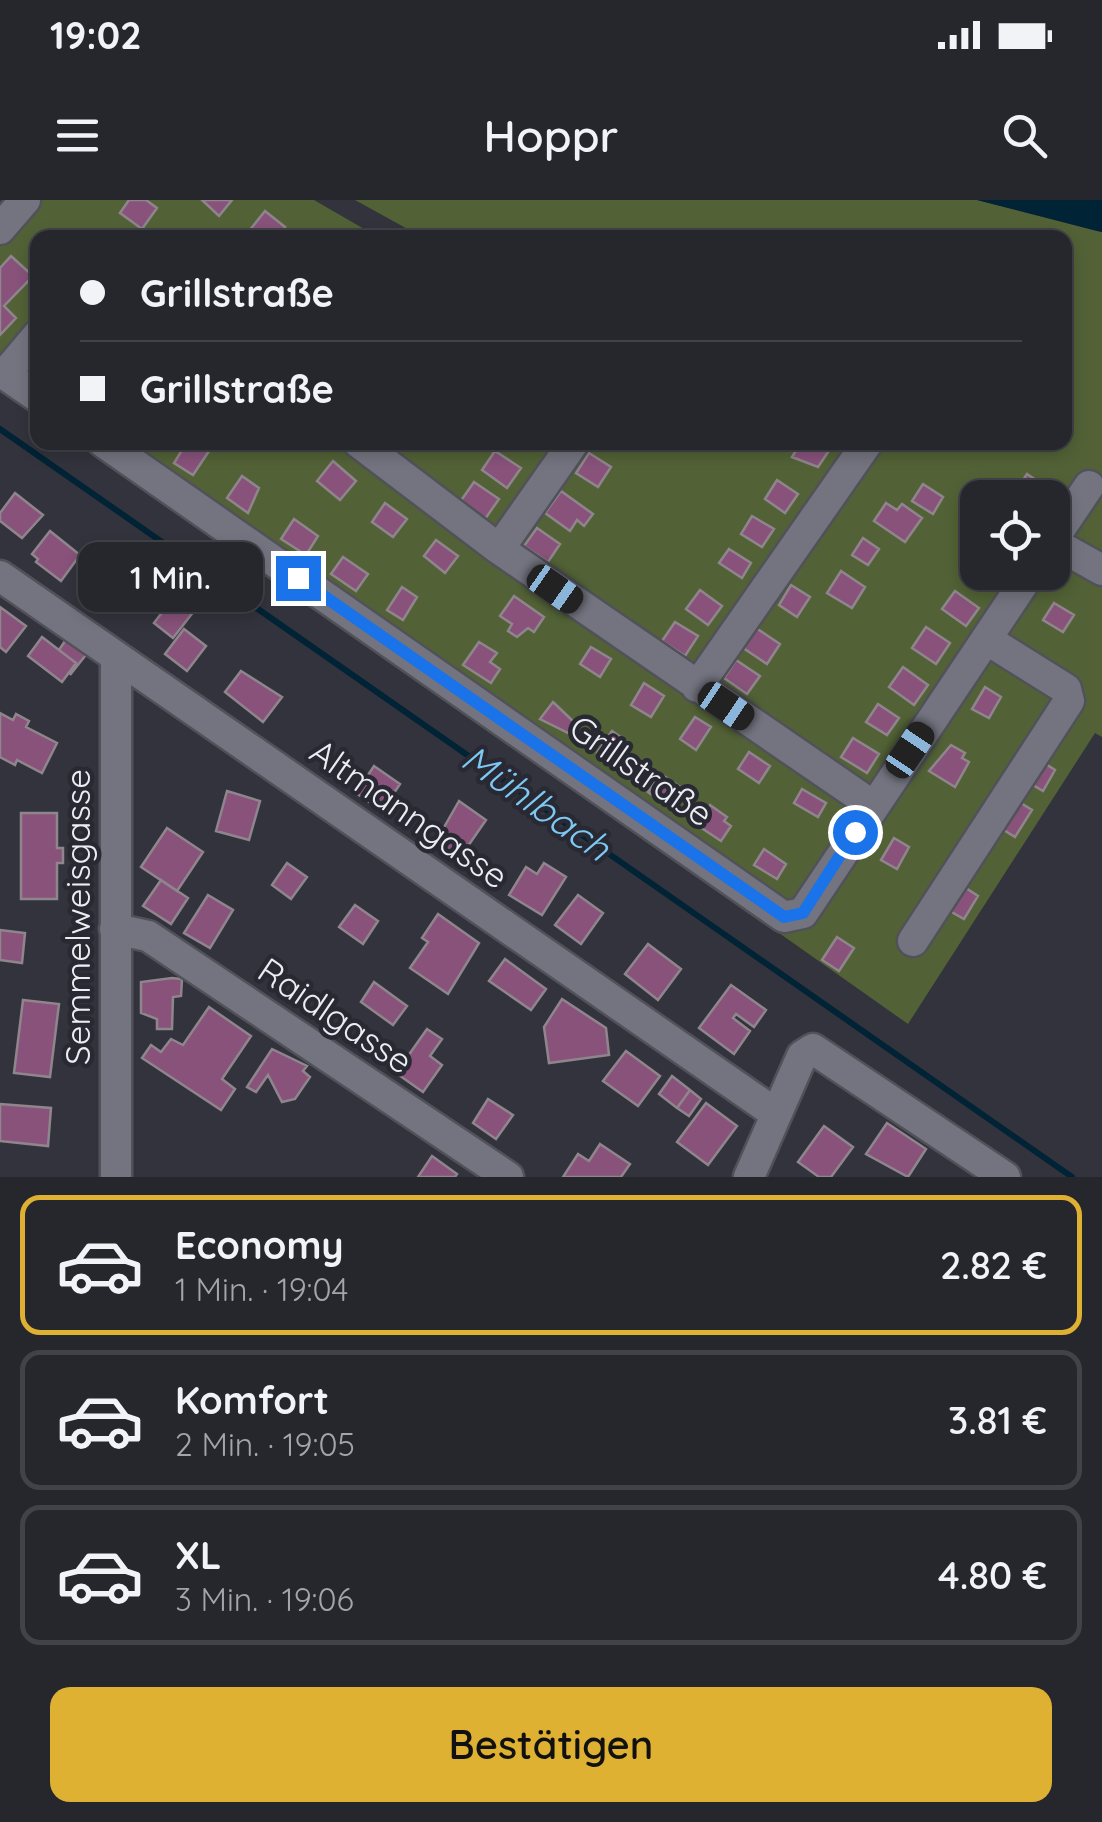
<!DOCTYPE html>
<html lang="de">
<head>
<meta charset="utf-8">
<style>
	:root { --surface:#26262d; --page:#2e2e35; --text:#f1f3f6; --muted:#a4a5aa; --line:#424349; --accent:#deb133 }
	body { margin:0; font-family:Quicksand,sans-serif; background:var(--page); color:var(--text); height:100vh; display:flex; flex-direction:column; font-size:38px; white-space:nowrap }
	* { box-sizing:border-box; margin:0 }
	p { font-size:32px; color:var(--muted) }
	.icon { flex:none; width:55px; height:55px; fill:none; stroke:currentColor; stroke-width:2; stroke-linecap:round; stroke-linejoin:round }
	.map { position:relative; height:977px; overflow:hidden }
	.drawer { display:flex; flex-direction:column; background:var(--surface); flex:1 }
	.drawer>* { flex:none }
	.hud { position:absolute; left:30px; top:30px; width:1042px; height:220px; border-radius:20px; box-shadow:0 5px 15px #0003,0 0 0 2px var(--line); display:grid; align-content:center; height:220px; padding:0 50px; background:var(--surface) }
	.tools { position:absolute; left:960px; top:280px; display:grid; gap:20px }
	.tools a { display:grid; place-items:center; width:110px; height:110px; border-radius:20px; background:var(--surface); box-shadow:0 5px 15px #0003,0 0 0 2px var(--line); font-size:50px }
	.end { position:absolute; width:45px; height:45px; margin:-22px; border:12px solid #1a73e8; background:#fff; box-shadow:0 0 0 5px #fff }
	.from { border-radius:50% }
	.bubble { position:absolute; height:70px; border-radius:20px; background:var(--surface); box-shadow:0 5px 15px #0003,0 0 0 2px var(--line); font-size:32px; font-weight:600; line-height:70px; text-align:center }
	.car { position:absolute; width:30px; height:60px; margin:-30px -15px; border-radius:12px; box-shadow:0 0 8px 2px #0007; background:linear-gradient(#222 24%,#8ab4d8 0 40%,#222 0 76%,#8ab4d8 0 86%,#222 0) }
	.hud b { display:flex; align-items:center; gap:35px; height:95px; font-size:38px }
	.hud b+b { border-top:2px solid var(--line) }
	.hud i { width:25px; height:25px; background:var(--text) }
	ul { padding:18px 0 0; list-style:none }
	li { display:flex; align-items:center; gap:30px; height:140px; margin:0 20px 15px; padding:0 30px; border:5px solid var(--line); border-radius:20px }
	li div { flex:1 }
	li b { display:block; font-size:38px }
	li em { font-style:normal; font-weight:600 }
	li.on { border-color:var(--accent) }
	li>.icon { width:90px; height:90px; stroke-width:1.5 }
	.primary-button { display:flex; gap:20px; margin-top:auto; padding:20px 50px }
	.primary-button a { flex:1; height:115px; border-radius:20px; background:var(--accent); color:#111; font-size:40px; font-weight:600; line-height:115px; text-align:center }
	.status { display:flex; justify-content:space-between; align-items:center; height:70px; padding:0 50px; background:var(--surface); direction:ltr }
	.status svg { height:28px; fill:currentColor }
	header { display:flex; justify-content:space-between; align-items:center; height:130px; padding:0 50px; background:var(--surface); font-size:45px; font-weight:600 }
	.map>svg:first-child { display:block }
	.green { fill:#526236; fill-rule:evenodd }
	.water { fill:#002335 }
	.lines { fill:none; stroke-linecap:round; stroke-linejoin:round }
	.stream { stroke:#002335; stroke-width:6 }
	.building { fill:#88527b; stroke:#8f858c; stroke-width:2.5 }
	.minor-casing { stroke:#515259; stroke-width:35 }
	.minor { stroke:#73747f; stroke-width:30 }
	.route { stroke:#1a73e8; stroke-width:12 }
	.labels { text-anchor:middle; stroke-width:9; stroke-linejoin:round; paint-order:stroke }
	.street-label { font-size:35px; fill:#ecedf3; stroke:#282932 }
	.water-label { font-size:38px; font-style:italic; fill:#7ec8f4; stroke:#282932 }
</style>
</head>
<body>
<div class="status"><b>19:02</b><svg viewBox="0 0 49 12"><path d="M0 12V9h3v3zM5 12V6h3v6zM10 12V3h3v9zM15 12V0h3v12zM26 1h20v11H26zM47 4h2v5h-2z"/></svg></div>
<header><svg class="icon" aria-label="menu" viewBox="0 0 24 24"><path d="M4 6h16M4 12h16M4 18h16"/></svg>Hoppr<svg class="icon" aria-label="search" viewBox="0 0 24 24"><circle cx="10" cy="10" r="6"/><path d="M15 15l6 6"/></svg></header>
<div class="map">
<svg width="1102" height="977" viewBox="0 0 1102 977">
	<rect width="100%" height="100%" fill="#32333c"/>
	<path class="green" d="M 29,0 L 314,0 L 378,37 L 38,38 L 37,209 L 0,183 L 0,31 Z
		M 355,0 L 977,0 L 1102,32 L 1102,537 L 1095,533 L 908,824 L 85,243 L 1065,242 L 1065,38 L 422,37 ZM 978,298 L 1052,298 L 1052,372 L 978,372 Z"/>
	<path class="water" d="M 977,0 L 1102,0 L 1102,32 L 1097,31 Z"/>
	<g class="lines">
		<path class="stream" d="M 0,229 L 1072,977"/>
	</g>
	<path class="building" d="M 129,0 L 146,0 L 157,8 L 142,29 L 120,13 Z
		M 202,0 L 232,0 L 219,16 Z
		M 265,11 L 285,27 L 276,38 L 257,38 L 249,31 Z
		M 11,56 L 33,76 L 4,106 L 16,118 L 0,135 L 0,68 Z
		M 187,242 L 209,251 L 193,275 L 174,263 Z
		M 801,242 L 814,242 L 828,252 L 818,267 L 792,257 Z
		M 495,251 L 521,268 L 507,288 L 482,270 Z
		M 589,253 L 611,267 L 598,287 L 576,273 Z
		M 333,261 L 356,281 L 340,300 L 317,281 Z
		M 1027,274 L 1054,292 L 1050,298 L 1013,295 Z
		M 242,276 L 259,288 L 248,313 L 227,298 Z
		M 777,280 L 798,294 L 785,313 L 765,299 Z
		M 474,282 L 499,299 L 485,319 L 460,302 Z
		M 923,284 L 943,297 L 933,314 L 912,301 Z
		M 561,291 L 593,314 L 584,326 L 577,320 L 570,331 L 545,313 Z
		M 15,293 L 43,315 L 22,338 L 0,321 L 0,313 Z
		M 385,303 L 407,319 L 393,337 L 372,322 Z
		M 886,303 L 897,310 L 902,304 L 922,318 L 905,342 L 874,321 Z
		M 752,316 L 774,329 L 762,347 L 741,334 Z
		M 294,319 L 318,336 L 306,355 L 281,339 Z
		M 537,328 L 560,344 L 548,362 L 524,346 Z
		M 50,331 L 80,355 L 61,381 L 36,362 L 38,359 L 32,354 Z
		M 863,338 L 879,349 L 868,365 L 852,355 Z
		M 436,340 L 458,356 L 445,373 L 424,356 Z
		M 729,349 L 751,363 L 742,378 L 719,363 Z
		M 343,357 L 368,374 L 356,391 L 331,374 Z
		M 138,360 L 198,406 L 173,438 L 154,423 L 167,406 L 126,375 Z
		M 841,371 L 865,387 L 852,408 L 827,393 Z
		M 791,385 L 810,397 L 797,417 L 779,405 Z
		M 402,387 L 417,397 L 403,420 L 387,410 Z
		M 700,390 L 722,406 L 708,425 L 686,409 Z
		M 955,391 L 979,408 L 966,426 L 942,409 Z
		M 514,396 L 544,417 L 534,432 L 528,428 L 517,437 L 508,431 L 512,424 L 500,416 Z
		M 1054,403 L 1074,415 L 1063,432 L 1043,420 Z
		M 0,407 L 26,426 L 6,452 L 0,447 Z
		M 675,422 L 698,436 L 685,456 L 662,441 Z
		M 926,427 L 950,443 L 936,464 L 912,448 Z
		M 756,428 L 780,444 L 767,464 L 743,448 Z
		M 184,429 L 206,446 L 187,471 L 165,454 Z
		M 69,435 L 89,451 L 70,475 L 76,463 L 59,450 Z
		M 42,437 L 76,463 L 62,482 L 28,456 Z
		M 479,442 L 497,453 L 490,462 L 500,469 L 491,483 L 463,465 Z
		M 591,447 L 611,459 L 600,477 L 580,464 Z
		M 736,460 L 760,476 L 747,494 L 724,478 Z
		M 903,467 L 928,485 L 914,505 L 889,487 Z
		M 241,471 L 282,497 L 263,522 L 225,492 Z
		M 644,483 L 664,496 L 651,517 L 631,505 Z
		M 985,487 L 1001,497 L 989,518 L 972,509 Z
		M 553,502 L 575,523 L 568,533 L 540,519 Z
		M 878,504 L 899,518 L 887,535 L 866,522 Z
		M 0,513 L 13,520 L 16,514 L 29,521 L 26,527 L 57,543 L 42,573 L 17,560 L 15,565 L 0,557 Z
		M 695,517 L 711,527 L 696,550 L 680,539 Z
		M 612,531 L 629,543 L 614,564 L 597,553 Z
		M 853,538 L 879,554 L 867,573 L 841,557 Z
		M 951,545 L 965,553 L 962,558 L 969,562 L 955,587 L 929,571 Z
		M 749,552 L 770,566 L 759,583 L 738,569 Z
		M 1041,561 L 1055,570 L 1043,591 L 1028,582 Z
		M 374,566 L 400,584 L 382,611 L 356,593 Z
		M 661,574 L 679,586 L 665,605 L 648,592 Z
		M 802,589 L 826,603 L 818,617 L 794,603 Z
		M 227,591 L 260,601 L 249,640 L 216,631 Z
		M 1016,600 L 1032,610 L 1015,637 L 999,627 Z
		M 459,601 L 486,620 L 459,659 L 435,643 Z
		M 710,605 L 727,617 L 724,621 L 731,626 L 721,641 L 697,625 Z
		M 21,613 L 57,613 L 57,648 L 63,648 L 63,663 L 57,663 L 57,699 L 21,699 Z
		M 167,628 L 203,652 L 177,691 L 141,667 Z
		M 894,638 L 909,647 L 897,669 L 881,660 Z
		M 764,649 L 786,664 L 777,679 L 754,665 Z
		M 287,663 L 307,677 L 291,699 L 272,685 Z
		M 544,663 L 566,677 L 542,715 L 509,695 L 526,667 L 537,674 Z
		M 161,680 L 188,698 L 171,724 L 143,706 Z
		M 958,683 L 978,696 L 964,719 L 943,707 Z
		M 208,695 L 233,710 L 210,748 L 184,733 Z
		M 578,695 L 603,713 L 581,744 L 555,725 Z
		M 355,705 L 378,721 L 363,744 L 339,727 Z
		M 438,714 L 479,743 L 448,794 L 410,768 L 428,742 L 422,738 Z
		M 0,730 L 25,733 L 22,763 L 0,760 Z
		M 837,737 L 854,748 L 839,771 L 822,760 Z
		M 648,744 L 681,769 L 658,800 L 625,774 Z
		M 505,759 L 546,789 L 531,810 L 489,781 Z
		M 172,778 L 182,779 L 181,796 L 173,797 L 172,829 L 157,829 L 157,819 L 141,813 L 141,782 Z
		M 374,782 L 407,806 L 393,825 L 361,802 Z
		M 731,785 L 766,810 L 754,827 L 736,814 L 733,818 L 750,831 L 734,854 L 699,828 Z
		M 562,799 L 606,828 L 609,855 L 549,863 L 544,827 Z
		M 23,800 L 59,804 L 50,877 L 14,873 Z
		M 209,807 L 251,836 L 222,879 L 235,889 L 221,910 L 142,858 L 151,845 L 161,852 L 171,839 L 183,845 Z
		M 427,829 L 442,839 L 430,856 L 442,865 L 423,892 L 396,873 Z
		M 272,849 L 307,866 L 303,871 L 310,877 L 295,899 L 282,902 L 268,875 L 256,892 L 247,887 Z
		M 626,851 L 660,876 L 638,906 L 603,881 Z
		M 672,876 L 690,890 L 677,908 L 659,894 Z
		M 690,890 L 701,899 L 689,916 L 677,908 Z
		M 488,899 L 513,915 L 496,939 L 473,923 Z
		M 706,903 L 737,926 L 708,965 L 677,942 Z
		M 0,904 L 51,908 L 48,946 L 0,941 Z
		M 887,923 L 926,949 L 908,977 L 866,954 Z
		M 824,926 L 853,947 L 831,977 L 819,977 L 798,962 Z
		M 600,944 L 630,964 L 621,977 L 563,977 L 578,954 L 589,961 Z
		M 432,956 L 457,974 L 455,977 L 418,977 Z"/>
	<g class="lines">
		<g class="minor-casing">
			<path id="minor" d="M 0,29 L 25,0
				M 0,171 L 38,197
				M 5,174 L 38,135
				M 103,242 L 784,717 L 803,713 L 1031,372
				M 358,242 L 499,349 L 872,605
				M 1052,341 L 1089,286
				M 1052,342 L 1102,370
				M 499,349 L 574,242
				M 0,376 L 775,913
				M 697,487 L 868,242
				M 115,729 L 148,736 L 508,977
				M 913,741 L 1069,501 L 1066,489 L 986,439
				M 116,977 L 116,457
				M 749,977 L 802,856 L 813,849 L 1005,977"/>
		</g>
		<use href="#minor" class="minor"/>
	</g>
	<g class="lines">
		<path class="route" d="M 298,378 L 784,717 L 803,713 L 855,632"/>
	</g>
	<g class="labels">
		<g class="street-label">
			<text transform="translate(641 571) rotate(35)" y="12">Grillstraße</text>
			<text transform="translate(409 614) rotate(35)" y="12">Altmanngasse</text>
			<text transform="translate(78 717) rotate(-90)" y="12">Semmelweisgasse</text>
			<text transform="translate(335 816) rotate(34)" y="12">Raidlgasse</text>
		</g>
		<g class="water-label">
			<text transform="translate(536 603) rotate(35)" y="13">Mühlbach</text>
		</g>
	</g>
</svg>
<div class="tools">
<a><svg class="icon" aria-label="locate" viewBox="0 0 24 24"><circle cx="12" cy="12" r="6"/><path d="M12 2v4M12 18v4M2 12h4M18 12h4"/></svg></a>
</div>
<i class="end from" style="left:855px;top:632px"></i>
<i class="end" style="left:298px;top:378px"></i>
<div class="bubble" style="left:78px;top:342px;width:185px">1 Min.</div>
<i class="car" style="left:555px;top:389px;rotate:125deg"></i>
<i class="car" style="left:726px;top:506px;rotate:124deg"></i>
<i class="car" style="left:910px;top:550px;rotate:34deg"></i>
<div class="hud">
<b><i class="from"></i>Grillstraße</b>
<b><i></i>Grillstraße</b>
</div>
</div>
<section class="drawer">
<ul>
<li class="on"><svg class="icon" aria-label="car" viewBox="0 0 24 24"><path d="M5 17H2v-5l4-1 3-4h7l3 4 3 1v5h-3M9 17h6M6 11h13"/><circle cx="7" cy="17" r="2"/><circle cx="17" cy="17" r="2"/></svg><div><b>Economy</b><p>1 Min. · 19:04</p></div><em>2.82 €</em></li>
<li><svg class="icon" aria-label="car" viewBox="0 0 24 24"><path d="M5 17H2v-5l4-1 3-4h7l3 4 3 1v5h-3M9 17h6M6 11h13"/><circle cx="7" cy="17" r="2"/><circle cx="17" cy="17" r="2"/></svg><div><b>Komfort</b><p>2 Min. · 19:05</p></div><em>3.81 €</em></li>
<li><svg class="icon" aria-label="car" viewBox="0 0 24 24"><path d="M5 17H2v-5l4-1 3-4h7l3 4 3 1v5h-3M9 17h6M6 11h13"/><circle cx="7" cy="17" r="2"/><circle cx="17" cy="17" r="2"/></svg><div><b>XL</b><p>3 Min. · 19:06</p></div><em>4.80 €</em></li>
</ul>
<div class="primary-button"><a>Bestätigen</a></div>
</section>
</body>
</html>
